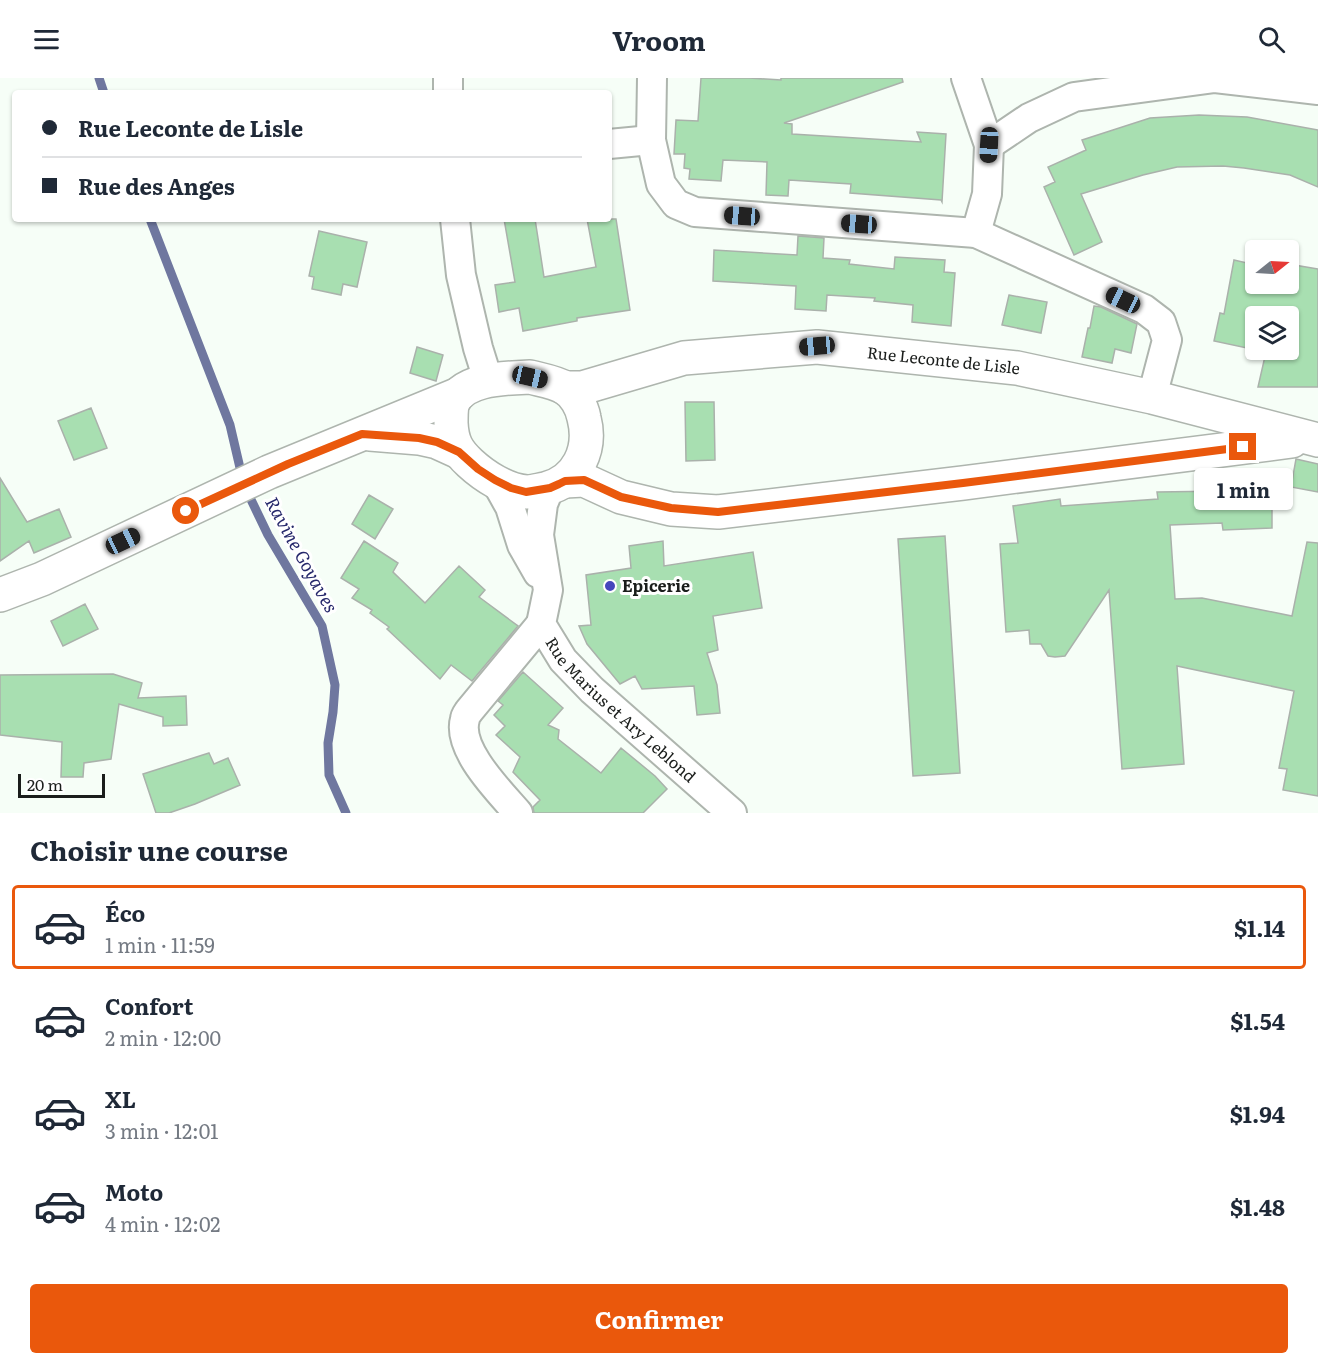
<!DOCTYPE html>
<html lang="fr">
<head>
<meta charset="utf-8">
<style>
	:root { --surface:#fff; --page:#f2f2f3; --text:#1f2937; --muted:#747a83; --line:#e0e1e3; --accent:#ea580c }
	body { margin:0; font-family:Literata,serif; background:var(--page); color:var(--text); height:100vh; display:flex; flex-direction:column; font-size:22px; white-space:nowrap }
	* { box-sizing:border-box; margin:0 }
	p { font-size:20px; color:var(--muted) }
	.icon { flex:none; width:33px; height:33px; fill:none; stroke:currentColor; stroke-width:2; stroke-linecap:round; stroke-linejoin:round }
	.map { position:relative; height:735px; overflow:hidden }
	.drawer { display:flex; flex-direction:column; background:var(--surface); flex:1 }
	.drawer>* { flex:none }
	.banner { position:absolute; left:12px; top:12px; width:600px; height:132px; border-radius:6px; box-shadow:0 2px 4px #0004; display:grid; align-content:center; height:132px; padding:0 30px; background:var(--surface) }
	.needle { width:39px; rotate:72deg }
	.controls { position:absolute; left:1245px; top:162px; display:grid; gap:12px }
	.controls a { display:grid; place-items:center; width:54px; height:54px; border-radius:6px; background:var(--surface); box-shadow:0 2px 4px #0004; font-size:30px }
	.scale { position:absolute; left:18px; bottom:15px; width:87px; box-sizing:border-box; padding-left:6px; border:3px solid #1a1d1b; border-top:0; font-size:16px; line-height:21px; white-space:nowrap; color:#1a1d1b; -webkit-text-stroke:4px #fff; paint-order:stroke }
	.end { position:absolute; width:27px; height:27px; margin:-14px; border:8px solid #ea580c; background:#fff; box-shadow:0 0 0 3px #fff }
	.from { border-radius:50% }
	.bubble { position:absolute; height:42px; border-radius:6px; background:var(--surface); box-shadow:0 2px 4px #0004; font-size:20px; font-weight:700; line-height:42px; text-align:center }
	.car { position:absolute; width:18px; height:36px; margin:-18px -9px; border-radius:8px; box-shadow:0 0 4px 2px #0007; background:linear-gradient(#222 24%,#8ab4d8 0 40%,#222 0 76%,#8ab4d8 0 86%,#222 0) }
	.banner b { display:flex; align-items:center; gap:21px; height:57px; font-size:22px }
	.banner b+b { border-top:2px solid var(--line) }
	.banner i { width:15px; height:15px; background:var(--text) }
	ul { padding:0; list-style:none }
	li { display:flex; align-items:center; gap:18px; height:84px; margin:0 12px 9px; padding:0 18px; border:3px solid transparent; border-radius:6px }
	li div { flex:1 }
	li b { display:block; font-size:22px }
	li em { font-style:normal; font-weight:700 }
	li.selected { border-color:var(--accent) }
	li>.icon { width:54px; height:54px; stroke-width:1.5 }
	h2 { padding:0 30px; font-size:27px; line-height:72px }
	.primary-button { display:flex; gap:12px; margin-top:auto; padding:12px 30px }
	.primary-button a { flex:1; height:69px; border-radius:6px; background:var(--accent); color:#fff; font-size:24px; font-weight:700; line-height:69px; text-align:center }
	header { display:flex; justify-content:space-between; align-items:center; height:78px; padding:0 30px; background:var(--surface); font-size:27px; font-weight:700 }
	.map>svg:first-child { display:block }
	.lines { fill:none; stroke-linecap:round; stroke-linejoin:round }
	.stream { stroke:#6f779f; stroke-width:9 }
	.building { fill:#a8dfb1; stroke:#aab1ab; stroke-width:1.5; fill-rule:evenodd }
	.street-casing { stroke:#aeb5ae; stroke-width:32 }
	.secondary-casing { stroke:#aeb5ae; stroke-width:36 }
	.street { stroke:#fff; stroke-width:28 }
	.secondary { stroke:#fff; stroke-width:33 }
	.route { stroke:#ea580c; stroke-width:8 }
	.poi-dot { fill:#4546bc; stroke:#fff; stroke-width:2 }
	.labels { text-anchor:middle; stroke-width:6; stroke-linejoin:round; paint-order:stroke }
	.street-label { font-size:16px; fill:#1a1d1b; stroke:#fff }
	.poi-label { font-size:16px; font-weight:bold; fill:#1a1d1b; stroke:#fff; text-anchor:start }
	.water-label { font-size:18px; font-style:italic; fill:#26286b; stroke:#fff }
</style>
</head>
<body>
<header><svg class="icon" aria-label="menu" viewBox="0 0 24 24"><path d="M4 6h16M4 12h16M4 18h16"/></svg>Vroom<svg class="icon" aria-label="search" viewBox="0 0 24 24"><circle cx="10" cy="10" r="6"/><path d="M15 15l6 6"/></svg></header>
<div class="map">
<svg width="1318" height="735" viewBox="0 0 1318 735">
	<rect width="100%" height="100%" fill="#f6fef7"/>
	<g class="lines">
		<path class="stream" d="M 99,0 L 104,15
			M 150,141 L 230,347 L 244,407 L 268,457 L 322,548 L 335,607 L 333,634 L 328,665 L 329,697 L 346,735"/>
	</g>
	<path class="building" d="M 701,0 L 749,0 L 781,2 L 781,0 L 902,0 L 903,4 L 784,45 L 792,46 L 792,56 L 921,64 L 917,54 L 946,56 L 942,124 L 941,122 L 850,115 L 851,106 L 789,102 L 788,118 L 766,117 L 767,84 L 723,82 L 721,103 L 689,101 L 690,91 L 684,90 L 685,76 L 674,76 L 676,42 L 698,43 Z
		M 1199,37 L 1247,39 L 1318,52 L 1318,109 L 1290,97 L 1244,90 L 1223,88 L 1177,89 L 1143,97 L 1081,116 L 1102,164 L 1074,177 L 1044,109 L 1055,104 L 1048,89 L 1086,72 L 1082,62 L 1150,40 Z
		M 504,141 L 535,141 L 544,199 L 596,189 L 587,141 L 616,141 L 630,232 L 577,240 L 577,243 L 523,253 L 519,230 L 499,234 L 495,207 L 515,204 Z
		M 319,153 L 367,164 L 357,209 L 343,206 L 341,217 L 312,211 L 314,199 L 309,198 Z
		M 798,158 L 824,160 L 823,180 L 850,182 L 849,186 L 894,191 L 895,179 L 945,182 L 944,194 L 955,195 L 951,248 L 912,244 L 913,227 L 874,223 L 875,220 L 827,217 L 826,233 L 795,231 L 796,208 L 713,203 L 714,172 L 797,177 Z
		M 1234,182 L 1256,187 L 1256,206 L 1288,206 L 1288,186 L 1318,191 L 1318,309 L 1258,309 L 1266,274 L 1214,263 L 1220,235 L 1224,236 ZM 1256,238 L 1288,238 L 1288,272 L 1256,272 Z
		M 1009,217 L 1047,224 L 1041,255 L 1002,247 Z
		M 1094,228 L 1101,229 L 1137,246 L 1131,275 L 1115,271 L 1112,285 L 1082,279 L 1088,250 L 1090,250 Z
		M 417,269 L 443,277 L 436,303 L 410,295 Z
		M 685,324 L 714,324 L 715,382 L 686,383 Z
		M 91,330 L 107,370 L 74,382 L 58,343 Z
		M 1296,381 L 1318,386 L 1318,414 L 1291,409 Z
		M 0,400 L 27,444 L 59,431 L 71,459 L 34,475 L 29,463 L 0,483 Z
		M 1226,413 L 1272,419 L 1272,450 L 1223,452 L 1222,445 L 1170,447 L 1175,521 L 1202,520 L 1292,538 L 1307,464 L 1318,465 L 1318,718 L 1283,712 L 1287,691 L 1279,690 L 1294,613 L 1177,588 L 1184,686 L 1122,691 L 1109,512 L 1065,578 L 1055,579 L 1048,578 L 1041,566 L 1030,566 L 1029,552 L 1006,554 L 1000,466 L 1018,465 L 1013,428 L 1060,421 L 1061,428 L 1158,421 L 1157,414 Z
		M 369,417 L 393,431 L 375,461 L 352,446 Z
		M 945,458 L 960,695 L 913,698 L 898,461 Z
		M 364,463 L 398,485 L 393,494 L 425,525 L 459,488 L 485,512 L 479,519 L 518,548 L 472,603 L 451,587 L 440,601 L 387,551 L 389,549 L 370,535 L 372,532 L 352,520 L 359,511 L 341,500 Z
		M 663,463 L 664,488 L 753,474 L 762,530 L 713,538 L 718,572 L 707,575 L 717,607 L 720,635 L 697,637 L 694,608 L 642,611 L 635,598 L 620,606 L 587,566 L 579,548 L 591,547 L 586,497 L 631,490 L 629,468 Z
		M 85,526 L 98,551 L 63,568 L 51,543 Z
		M 523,594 L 563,630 L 548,647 L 559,652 L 558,661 L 601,695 L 621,670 L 655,698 L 667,711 L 643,735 L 534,735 L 533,729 L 540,722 L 513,694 L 520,679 L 496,657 L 505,648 L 494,637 L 503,627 L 498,623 Z
		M 113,596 L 142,605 L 138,620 L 186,618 L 187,647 L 163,648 L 163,639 L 119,626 L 111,681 L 84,685 L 83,699 L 61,699 L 62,664 L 0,657 L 0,597 Z
		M 209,675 L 214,686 L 228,680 L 240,707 L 195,726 L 169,735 L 156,735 L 143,696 Z"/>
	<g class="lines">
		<g class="street-casing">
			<g id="street">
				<path d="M 448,0 L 448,15"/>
				<path d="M 652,0 L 651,62 L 661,106 L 676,126 L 695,134 L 976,155 L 1144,231 L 1161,244 L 1167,262 L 1152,319"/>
				<path d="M 966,0 L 989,67 L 987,116 L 976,155"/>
				<path d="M 609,66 L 651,62"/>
				<path d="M 989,67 L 1029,40 L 1074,19 L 1215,0 L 1318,12"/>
				<path d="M 455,141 L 461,197 L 478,270 L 488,302"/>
				<path d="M 495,402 L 510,429 L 522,467 L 538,495"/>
				<path id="s1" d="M 550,409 L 543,426 L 539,457 L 548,512 L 541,546 L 563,582 L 592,612 L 732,735"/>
				<path d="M 518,735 C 500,714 456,671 465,641 C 465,638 467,636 469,633 L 541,546"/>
			</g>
		</g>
		<g class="secondary-casing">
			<g id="secondary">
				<path d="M 530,299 C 541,302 555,304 565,310 C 575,316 582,329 584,340 C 592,371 578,403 545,411 C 539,412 533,414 527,414 C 507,413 484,398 470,385 C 457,373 452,364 451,345 C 451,340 451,332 452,327 C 461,300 506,300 530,299 Z"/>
				<path id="s2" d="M 565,310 L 582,310 L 684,280 L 817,269 L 1017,290 L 1152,319 L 1318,362"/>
				<path d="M 370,356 L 419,360 L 437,364 L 459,374"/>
				<path d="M 565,403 L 584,402 L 621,419 L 671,431 L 718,434 L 963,405 L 1292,363"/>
				<path d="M 0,517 L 42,501 L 269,394 L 459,316"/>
			</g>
		</g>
		<use href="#street" class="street"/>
		<use href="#secondary" class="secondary"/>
	</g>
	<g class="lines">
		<path class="route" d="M 186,433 L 288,386 L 362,356 L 419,360 L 437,364 L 459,374 L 478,391 L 495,402 L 511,410 L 526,414 L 550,410 L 559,406 L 565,403 L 584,402 L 621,419 L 671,430 L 718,434 L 963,405 L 1243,369"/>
	</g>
	<circle class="poi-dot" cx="610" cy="508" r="6"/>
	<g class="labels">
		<g class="street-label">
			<text dy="6" stroke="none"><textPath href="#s2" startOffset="384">Rue Leconte de Lisle</textPath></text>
			<text dy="6" stroke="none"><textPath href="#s1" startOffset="258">Rue Marius et Ary Leblond</textPath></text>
		</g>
		<g class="poi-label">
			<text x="622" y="514">Epicerie</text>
		</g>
		<g class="water-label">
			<text transform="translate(301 477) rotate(61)" y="6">Ravine Goyaves</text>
		</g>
	</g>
</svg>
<div class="controls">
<a><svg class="needle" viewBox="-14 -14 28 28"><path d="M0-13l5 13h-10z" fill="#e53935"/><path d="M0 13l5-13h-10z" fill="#747a83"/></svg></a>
<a><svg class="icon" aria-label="layers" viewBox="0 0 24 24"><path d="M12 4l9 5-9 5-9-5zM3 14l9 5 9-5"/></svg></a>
</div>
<div class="scale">20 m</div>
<i class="end from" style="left:186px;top:433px"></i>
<i class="end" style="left:1243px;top:369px"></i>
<div class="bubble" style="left:1194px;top:390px;width:99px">1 min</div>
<i class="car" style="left:989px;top:67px;rotate:183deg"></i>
<i class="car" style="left:742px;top:138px;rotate:274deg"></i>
<i class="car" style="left:859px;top:146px;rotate:274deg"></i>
<i class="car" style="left:1123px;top:222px;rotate:295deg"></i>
<i class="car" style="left:817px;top:268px;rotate:265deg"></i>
<i class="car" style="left:530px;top:299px;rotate:103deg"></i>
<i class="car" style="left:123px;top:463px;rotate:65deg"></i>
<div class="banner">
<b><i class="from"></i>Rue Leconte de Lisle</b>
<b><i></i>Rue des Anges</b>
</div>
</div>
<section class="drawer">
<h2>Choisir une course</h2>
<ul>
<li class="selected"><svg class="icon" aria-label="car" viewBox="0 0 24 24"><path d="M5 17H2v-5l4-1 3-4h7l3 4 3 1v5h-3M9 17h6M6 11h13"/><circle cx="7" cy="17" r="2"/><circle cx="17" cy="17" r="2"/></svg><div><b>Éco</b><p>1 min · 11:59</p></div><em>$1.14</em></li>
<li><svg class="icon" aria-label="car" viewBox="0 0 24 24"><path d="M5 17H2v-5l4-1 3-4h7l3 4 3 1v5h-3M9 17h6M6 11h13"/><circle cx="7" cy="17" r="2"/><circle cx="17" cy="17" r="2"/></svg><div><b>Confort</b><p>2 min · 12:00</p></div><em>$1.54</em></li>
<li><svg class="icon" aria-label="car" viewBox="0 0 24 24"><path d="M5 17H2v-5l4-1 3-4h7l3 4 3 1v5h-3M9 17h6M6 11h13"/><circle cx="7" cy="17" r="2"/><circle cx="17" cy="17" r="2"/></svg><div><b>XL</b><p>3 min · 12:01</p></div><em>$1.94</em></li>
<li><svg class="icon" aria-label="car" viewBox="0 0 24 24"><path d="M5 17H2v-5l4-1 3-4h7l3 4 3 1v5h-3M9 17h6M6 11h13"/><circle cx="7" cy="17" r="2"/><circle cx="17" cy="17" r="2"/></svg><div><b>Moto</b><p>4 min · 12:02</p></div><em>$1.48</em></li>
</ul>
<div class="primary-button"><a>Confirmer</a></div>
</section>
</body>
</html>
